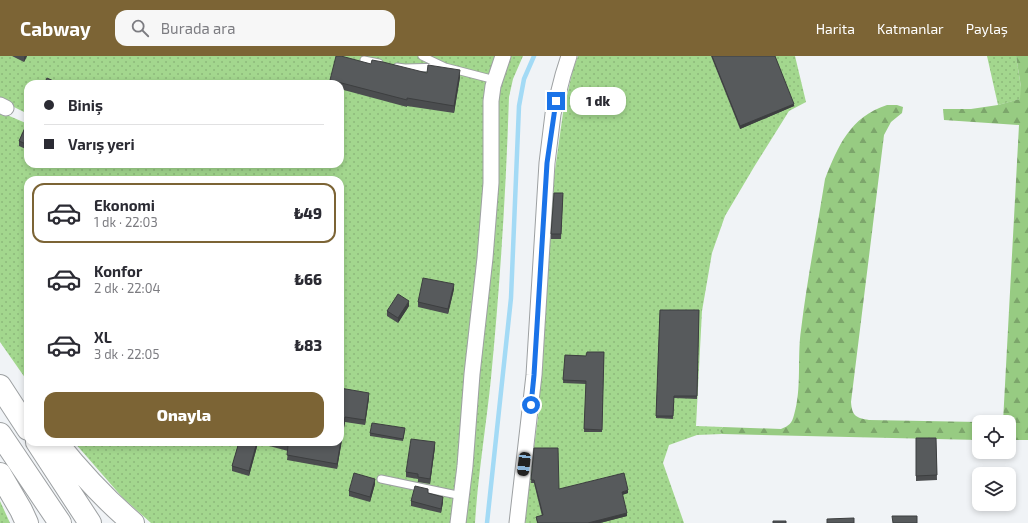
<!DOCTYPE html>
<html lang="tr">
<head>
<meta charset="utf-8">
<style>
	:root { --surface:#fff; --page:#f7f7f7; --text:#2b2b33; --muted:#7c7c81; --line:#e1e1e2; --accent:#7c6435 }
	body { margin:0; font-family:"Exo 2",sans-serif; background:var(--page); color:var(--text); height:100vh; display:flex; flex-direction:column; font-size:15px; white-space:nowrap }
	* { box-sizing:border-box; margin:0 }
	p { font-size:13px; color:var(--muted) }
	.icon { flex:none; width:22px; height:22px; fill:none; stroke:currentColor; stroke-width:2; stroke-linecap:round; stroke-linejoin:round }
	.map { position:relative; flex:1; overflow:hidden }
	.drawer { position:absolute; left:24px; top:120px; width:320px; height:270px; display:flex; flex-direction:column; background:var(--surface); border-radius:12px; box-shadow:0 2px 6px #0003 }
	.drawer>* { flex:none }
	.top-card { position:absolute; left:24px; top:24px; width:320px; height:88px; border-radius:12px; box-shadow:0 2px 6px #0003; display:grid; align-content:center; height:88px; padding:0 20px; background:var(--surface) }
	.buttons { position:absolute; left:972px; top:359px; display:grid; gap:8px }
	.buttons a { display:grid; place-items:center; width:44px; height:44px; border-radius:8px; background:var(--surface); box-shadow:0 2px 6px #0003; font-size:20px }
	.end { position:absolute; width:18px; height:18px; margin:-9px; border:5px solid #1a73e8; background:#fff; box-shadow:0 0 0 2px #fff }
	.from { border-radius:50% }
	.bubble { position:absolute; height:28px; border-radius:12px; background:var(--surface); box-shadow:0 2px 6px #0003; font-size:13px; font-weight:800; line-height:28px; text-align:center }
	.car { position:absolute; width:12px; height:24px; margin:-12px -6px; border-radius:5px; box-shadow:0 0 3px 1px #0007; background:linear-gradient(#222 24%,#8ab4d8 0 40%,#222 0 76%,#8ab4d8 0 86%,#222 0) }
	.top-card b { display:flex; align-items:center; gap:14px; height:38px; font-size:15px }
	.top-card b+b { border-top:1px solid var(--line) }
	.top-card i { width:10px; height:10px; background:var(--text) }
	ul { padding:7px 0 0; list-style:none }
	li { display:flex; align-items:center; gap:12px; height:60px; margin:0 8px 6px; padding:0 12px; border:2px solid transparent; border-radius:12px }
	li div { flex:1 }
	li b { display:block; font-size:15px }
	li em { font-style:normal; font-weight:800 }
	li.current { border-color:var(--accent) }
	li>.icon { width:36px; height:36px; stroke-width:1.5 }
	.button { display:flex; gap:8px; margin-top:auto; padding:8px 20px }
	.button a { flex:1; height:46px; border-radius:12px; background:var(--accent); color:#fff; font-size:16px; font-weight:800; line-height:46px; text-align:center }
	header { display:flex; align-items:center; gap:24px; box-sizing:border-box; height:56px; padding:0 20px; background:var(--accent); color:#fff }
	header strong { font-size:19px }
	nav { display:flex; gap:22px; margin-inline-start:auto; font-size:14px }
	.search { width:280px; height:36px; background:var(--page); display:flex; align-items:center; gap:10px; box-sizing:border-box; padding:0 14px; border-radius:12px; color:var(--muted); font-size:15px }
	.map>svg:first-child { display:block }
	.grass { fill:url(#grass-dots) }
	.forest { fill:url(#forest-firs) }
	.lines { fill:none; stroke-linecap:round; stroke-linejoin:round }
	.stream { stroke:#a3daf5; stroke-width:4.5 }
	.service-casing { stroke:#9da0a2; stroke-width:9 }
	.minor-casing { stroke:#9da0a2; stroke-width:17 }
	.motorway-casing { stroke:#9da0a2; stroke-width:24 }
	.service { stroke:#fff; stroke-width:7 }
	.minor { stroke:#fff; stroke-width:15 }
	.motorway { stroke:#fff; stroke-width:22 }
	.wall { fill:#4b4d4f }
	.shaded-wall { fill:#3d3f40 }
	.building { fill:#575a5c; stroke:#3d3f40 }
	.route { stroke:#1a73e8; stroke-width:5 }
</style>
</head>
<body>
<header>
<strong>Cabway</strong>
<div class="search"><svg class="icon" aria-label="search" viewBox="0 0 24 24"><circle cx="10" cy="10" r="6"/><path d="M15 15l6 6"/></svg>Burada ara</div>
<nav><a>Harita</a><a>Katmanlar</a><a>Paylaş</a></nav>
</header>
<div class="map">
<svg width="1028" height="467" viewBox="0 0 1028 467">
	<defs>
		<pattern id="grass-dots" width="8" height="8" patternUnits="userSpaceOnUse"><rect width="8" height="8" fill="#a3d78e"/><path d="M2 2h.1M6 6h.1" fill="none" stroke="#8db97b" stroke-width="1.8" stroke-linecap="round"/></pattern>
		<pattern id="forest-firs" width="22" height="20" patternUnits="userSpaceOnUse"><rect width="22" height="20" fill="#97cb82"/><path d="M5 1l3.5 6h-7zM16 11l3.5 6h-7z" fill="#7ca56b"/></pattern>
	</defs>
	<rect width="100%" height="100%" fill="#f0f3f6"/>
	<path class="grass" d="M 0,0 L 523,0 L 513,23 L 509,41 C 506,135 500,229 491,322 C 486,371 478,419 475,467 L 151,467 L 122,441 L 74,386 L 340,386 L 340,124 L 28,124 L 28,326 L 0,286 L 0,56 L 28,68 L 28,108 L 340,108 L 340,28 L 28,28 L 28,58 L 0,44 Z
		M 578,0 L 795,0 L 806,46 L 789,55 L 754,111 L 725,160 L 712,197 L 702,255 L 696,370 L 723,371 L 720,375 L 722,378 L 697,379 L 669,389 L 663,407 L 684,467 L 524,467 L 539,353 L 552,135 L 563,57 L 573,13 Z
		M 987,0 L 1016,0 L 1021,31 L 1021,43 L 998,49 Z
		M 0,445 L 10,467 L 0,467 Z"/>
	<path class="forest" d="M 1016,0 L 1028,0 L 1028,384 L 1009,384 L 1009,366 L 1003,366 L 1019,69 L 944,64 L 943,53 L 971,53 L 998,49 L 1020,43 L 1021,31 Z
		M 887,49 L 897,49 L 903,51 L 902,57 L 891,66 L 884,79 L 851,346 C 852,360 856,362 869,364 L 979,366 L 979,384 L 722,378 L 720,375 L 723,371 L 781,373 C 789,370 792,367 794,359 C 802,333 797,301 801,274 C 807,224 817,174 825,123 C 838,90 850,61 887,49 Z"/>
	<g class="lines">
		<path class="stream" d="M 487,467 L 511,242 L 519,50 L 524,23 L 534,0"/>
		<g class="service-casing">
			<path id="service" d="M 422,0 L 445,11 L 495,24
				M 364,4 L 379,7
				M 397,11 L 405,12 L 445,11
				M 381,423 L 462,440"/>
		</g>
		<g class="minor-casing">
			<path id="minor" d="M 0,49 L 6,52
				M 458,467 L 465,410 L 472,318 L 485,202 L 491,127 L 491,45 L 493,30 L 503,0
				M 517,467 L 534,319 L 547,107 L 553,58 L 563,19 L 569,0"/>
		</g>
		<g class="motorway-casing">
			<path id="motorway" d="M 0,330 L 28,373
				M 0,378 L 60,467
				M 37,386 L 90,467
				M 56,386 C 79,415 105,443 133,467
				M 0,418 L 21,454 L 27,467"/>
		</g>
		<use href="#service" class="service"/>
		<use href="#minor" class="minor"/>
		<use href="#motorway" class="motorway"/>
	</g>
	<path class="wall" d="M 12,0 L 27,0 L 24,6 Z
		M 711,0 L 775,0 L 794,50 L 740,73 Z
		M 371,8 L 427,17 L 460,21 L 454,57 L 407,50 L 407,51 L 340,33 L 340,28 L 330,28 L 330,24 Z
		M 28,65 L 28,94 L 19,90 L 19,85 Z
		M 563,137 L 561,183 L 551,183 L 551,178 Z
		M 454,233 L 448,258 L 418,251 L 418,246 Z
		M 409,250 L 398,267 L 387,260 L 387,255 Z
		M 660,254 L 699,254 L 697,343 L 674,342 L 673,363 L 656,362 Z
		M 604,296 L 602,376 L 584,376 L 586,328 L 563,327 L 565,299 L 586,300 Z
		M 340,332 L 369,342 L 365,369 L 345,366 L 337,413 L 287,404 L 288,395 L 258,387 L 249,420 L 232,415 L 232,410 L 239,386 L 340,386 Z
		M 405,374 L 403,385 L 370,380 L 370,377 Z
		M 916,382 L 936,382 L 937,424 L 916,425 Z
		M 435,391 L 430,428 L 418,426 L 418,423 L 406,421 L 406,416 Z
		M 534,392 L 559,433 L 628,437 L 622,439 L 627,460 L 600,467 L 537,467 L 536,461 L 542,460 L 534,427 L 531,427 Z
		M 375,428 L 370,446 L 349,440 L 349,435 Z
		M 428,437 L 443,446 L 441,457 L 411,450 L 411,445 Z"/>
	<path class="shaded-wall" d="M 25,0 L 27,0 L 24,6 L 24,1 Z
		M 460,14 L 460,21 L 454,57 L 454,50 Z
		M 794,48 L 794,50 L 740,73 L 740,70 Z
		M 454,228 L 454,233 L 448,258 L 448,253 Z
		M 409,245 L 409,250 L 398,267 L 398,262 Z
		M 369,337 L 369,342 L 365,369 L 365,364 Z
		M 345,361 L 345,366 L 337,413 L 337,408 Z
		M 257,386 L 258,386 L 258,387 L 249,420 L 249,415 Z
		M 435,386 L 435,391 L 430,428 L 430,423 Z
		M 375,423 L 375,428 L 370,446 L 370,441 Z
		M 628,434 L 628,437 L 622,439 L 622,436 Z
		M 443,441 L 443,446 L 441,457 L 441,453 Z
		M 627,457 L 627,460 L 600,467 L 588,467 Z"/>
	<path class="building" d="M 336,0 L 341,0 L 371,8 L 372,4 L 383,6 L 427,17 L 428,9 L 460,14 L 454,50 L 407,42 L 407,44 L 330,24 Z
		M 712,0 L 775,0 L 794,48 L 740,70 Z
		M 47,22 L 60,28 L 44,28 Z
		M 28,65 L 28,89 L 19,85 Z
		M 554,137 L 563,137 L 561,178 L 551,178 Z
		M 423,222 L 454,228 L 448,253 L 418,246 Z
		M 398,238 L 409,245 L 398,262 L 387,255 Z
		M 660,254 L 699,254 L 697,340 L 674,340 L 673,360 L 656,360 Z
		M 587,296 L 604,296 L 602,374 L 584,373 L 586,325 L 563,324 L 565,299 L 586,300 Z
		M 340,332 L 369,337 L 365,364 L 345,361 L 337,408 L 287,399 L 288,390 L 272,386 L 340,386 Z
		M 372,367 L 405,372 L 403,383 L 370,377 Z
		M 916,382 L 936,382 L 937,419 L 916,420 Z
		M 411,383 L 435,386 L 430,423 L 418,421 L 418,418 L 406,416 Z
		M 239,386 L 257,386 L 249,415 L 232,410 Z
		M 534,392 L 558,392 L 559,433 L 624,417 L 628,434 L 622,436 L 627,457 L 588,467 L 538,467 L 536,461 L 543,459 L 534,424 L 531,424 Z
		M 354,417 L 375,423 L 370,441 L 349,435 Z
		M 415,430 L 428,433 L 428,437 L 443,441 L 441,453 L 411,445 Z
		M 892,460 L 917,460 L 917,467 L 893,467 Z
		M 854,462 L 854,467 L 827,467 L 827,463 Z
		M 773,465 L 786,465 L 786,467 L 773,467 Z"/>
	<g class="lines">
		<path class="route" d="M 531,349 L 534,319 L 547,107 L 556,45"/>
	</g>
</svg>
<div class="buttons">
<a><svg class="icon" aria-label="locate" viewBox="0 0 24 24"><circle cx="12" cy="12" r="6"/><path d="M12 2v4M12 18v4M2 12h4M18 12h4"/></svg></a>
<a><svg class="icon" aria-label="layers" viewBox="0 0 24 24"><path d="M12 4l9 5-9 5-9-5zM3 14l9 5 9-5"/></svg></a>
</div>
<i class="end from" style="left:531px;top:349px"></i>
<i class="end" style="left:556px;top:45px"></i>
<div class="bubble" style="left:570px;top:31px;width:56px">1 dk</div>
<i class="car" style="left:524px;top:408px;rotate:187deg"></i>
<div class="top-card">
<b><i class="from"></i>Biniş</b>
<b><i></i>Varış yeri</b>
</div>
<section class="drawer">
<ul>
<li class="current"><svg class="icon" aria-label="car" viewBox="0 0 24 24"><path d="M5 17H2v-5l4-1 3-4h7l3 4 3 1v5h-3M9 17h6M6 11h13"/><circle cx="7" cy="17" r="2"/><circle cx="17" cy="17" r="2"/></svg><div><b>Ekonomi</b><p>1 dk · 22:03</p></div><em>₺49</em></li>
<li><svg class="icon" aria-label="car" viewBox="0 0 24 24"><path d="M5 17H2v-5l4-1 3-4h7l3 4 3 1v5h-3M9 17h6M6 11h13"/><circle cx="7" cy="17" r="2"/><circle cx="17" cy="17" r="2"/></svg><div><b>Konfor</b><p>2 dk · 22:04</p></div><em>₺66</em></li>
<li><svg class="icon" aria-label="car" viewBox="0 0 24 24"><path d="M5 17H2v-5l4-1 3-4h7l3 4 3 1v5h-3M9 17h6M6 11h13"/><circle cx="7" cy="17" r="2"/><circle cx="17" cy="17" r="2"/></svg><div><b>XL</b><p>3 dk · 22:05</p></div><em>₺83</em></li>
</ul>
<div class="button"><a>Onayla</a></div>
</section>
</div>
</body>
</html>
